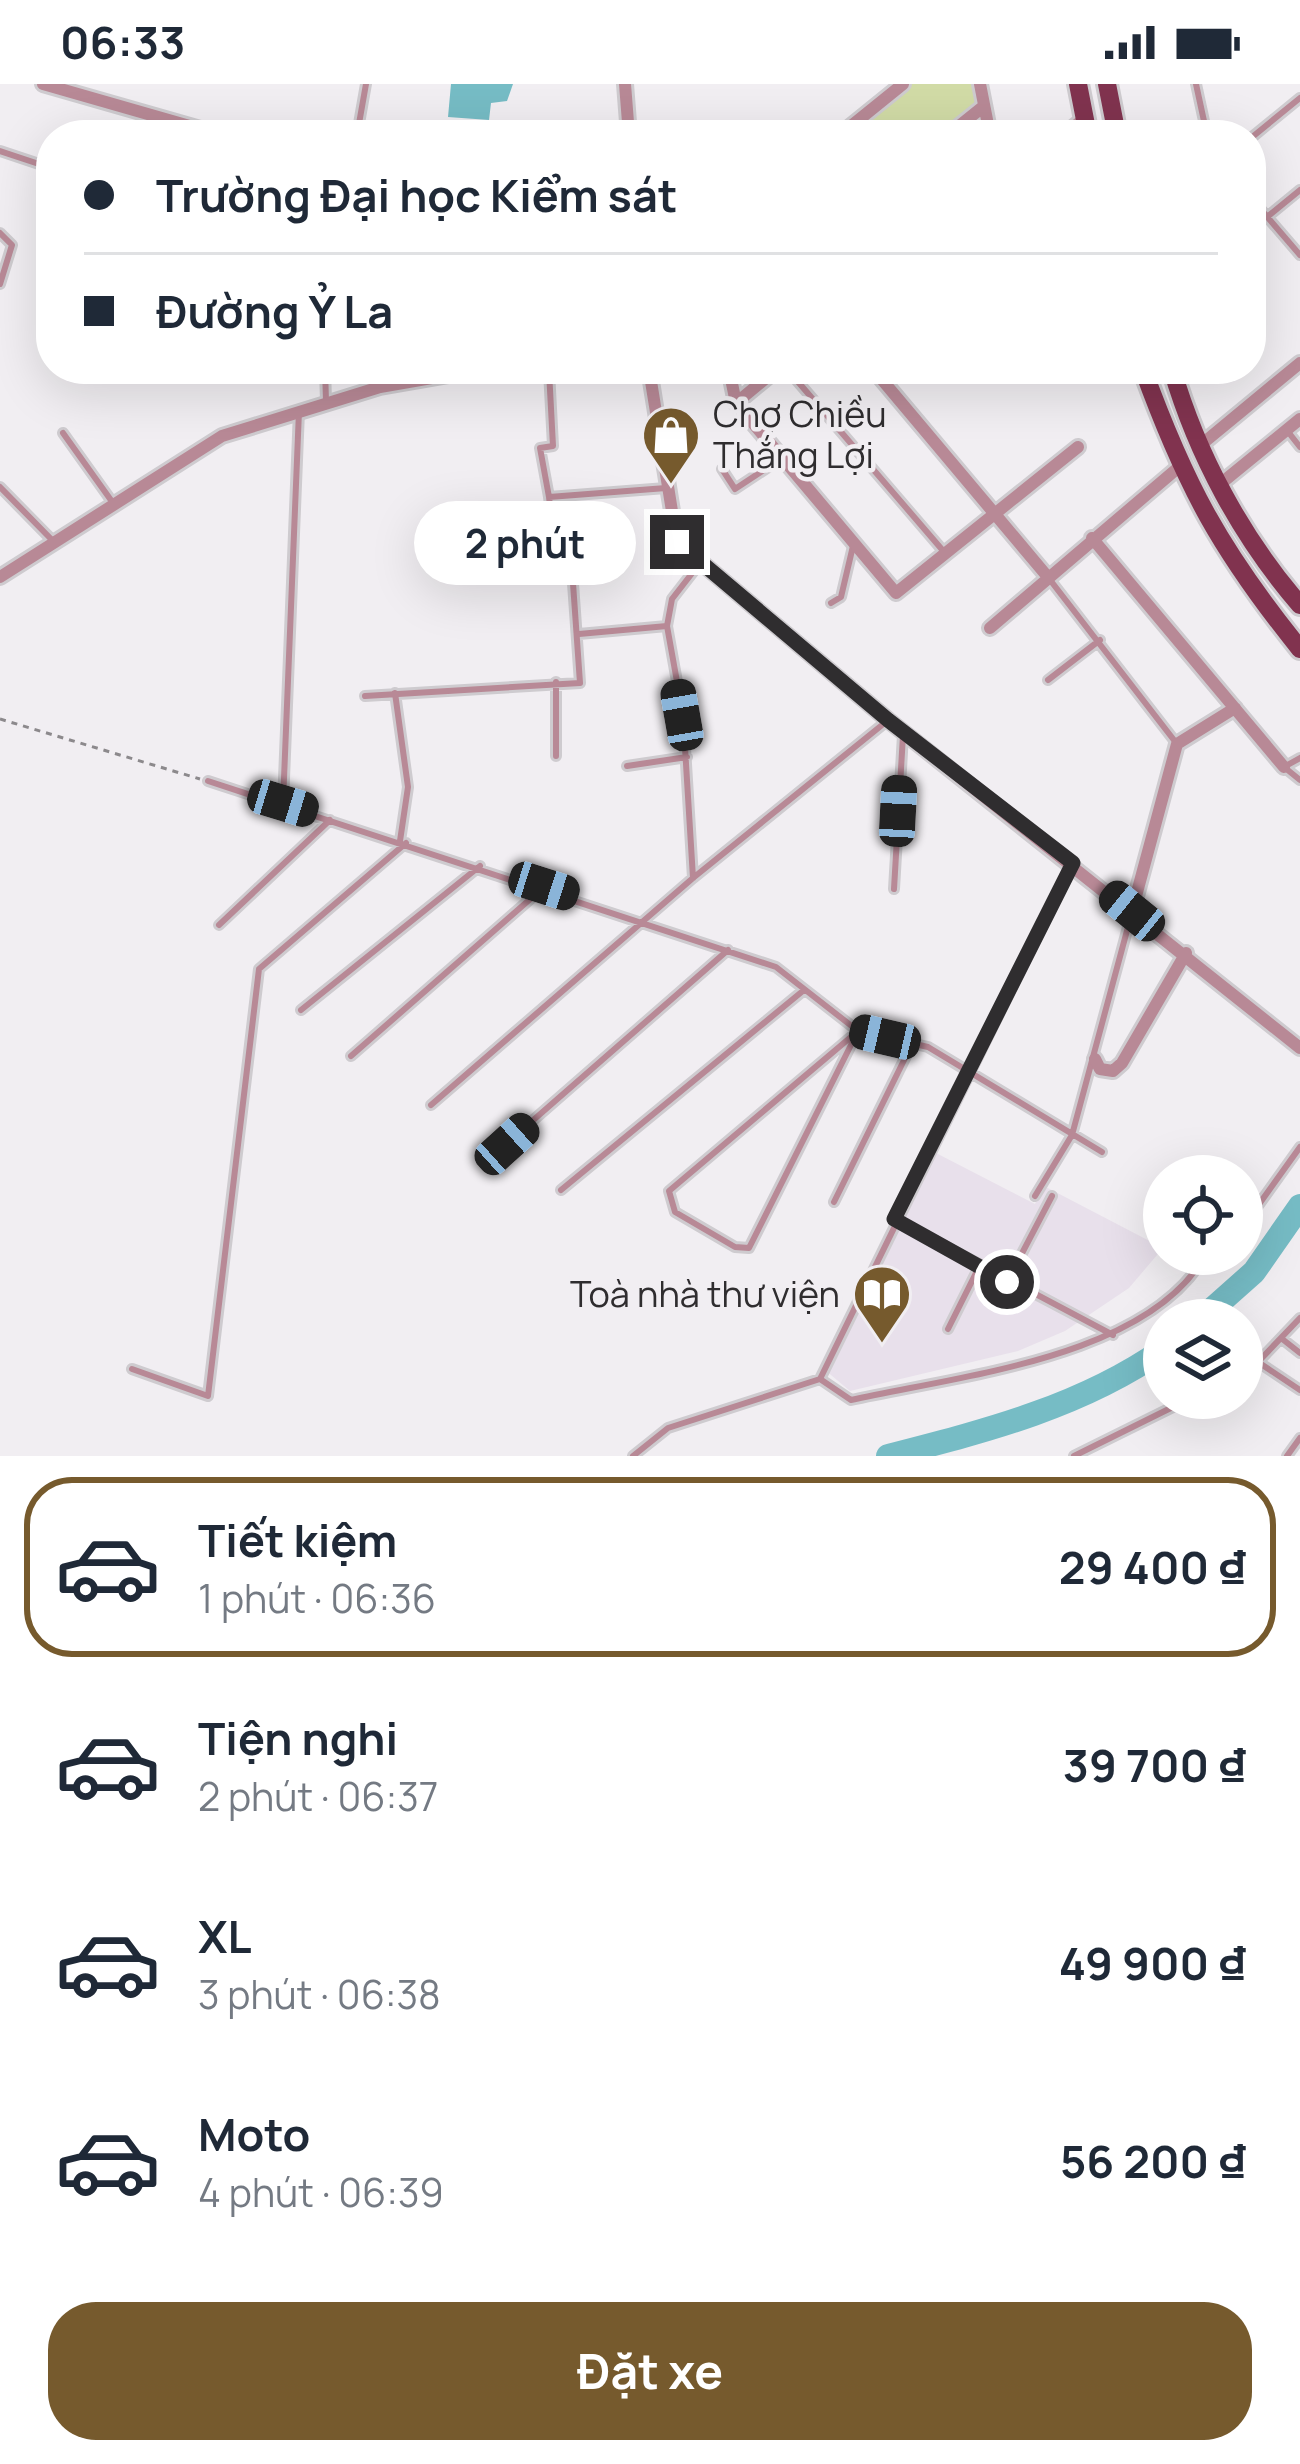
<!DOCTYPE html>
<html lang="vi">
<head>
<meta charset="utf-8">
<style>
	:root { --surface:#fff; --page:#f2f2f3; --text:#1f2937; --muted:#747a83; --line:#e0e1e3; --accent:#765a2d }
	body { margin:0; font-family:Manrope,sans-serif; background:var(--page); color:var(--text); height:100vh; display:flex; flex-direction:column; font-size:45px; white-space:nowrap }
	* { box-sizing:border-box; margin:0 }
	p { font-size:39px; color:var(--muted) }
	.icon { flex:none; width:66px; height:66px; fill:none; stroke:currentColor; stroke-width:2; stroke-linecap:round; stroke-linejoin:round }
	.map { position:relative; height:1372px; overflow:hidden }
	.sheet { display:flex; flex-direction:column; background:var(--surface); flex:1 }
	.sheet>* { flex:none }
	.guide { position:absolute; left:36px; top:36px; width:1230px; height:264px; border-radius:48px; box-shadow:0 12px 48px #0002; display:grid; align-content:center; height:264px; padding:0 48px; background:var(--surface) }
	.buttons { position:absolute; left:1143px; top:1071px; display:grid; gap:24px }
	.buttons a { display:grid; place-items:center; width:120px; height:120px; border-radius:50%; background:var(--surface); box-shadow:0 12px 48px #0002; font-size:60px }
	.end { position:absolute; width:54px; height:54px; margin:-27px; border:15px solid #2f2d2f; background:#fff; box-shadow:0 0 0 6px #fff }
	.from { border-radius:50% }
	.bubble { position:absolute; height:84px; border-radius:42px; background:var(--surface); box-shadow:0 12px 48px #0002; font-size:39px; font-weight:700; line-height:84px; text-align:center }
	.car { position:absolute; width:36px; height:72px; margin:-36px -18px; border-radius:15px; box-shadow:0 0 9px 3px #0007; background:linear-gradient(#222 24%,#8ab4d8 0 40%,#222 0 76%,#8ab4d8 0 86%,#222 0) }
	.guide b { display:flex; align-items:center; gap:42px; height:114px; font-size:45px }
	.guide b+b { border-top:3px solid var(--line) }
	.guide i { width:30px; height:30px; background:var(--text) }
	ul { padding:21px 0 0; list-style:none }
	li { display:flex; align-items:center; gap:36px; height:180px; margin:0 24px 18px; padding:0 24px; border:6px solid transparent; border-radius:48px }
	li div { flex:1 }
	li b { display:block; font-size:45px }
	li em { font-style:normal; font-weight:700 }
	li.active { border-color:var(--accent) }
	li>.icon { width:108px; height:108px; stroke-width:1.5 }
	.action { display:flex; gap:24px; margin-top:auto; padding:24px 48px }
	.action a { flex:1; height:138px; border-radius:48px; background:var(--accent); color:#fff; font-size:48px; font-weight:700; line-height:138px; text-align:center }
	.status { display:flex; justify-content:space-between; align-items:center; height:84px; padding:0 60px; background:var(--surface); direction:ltr }
	.status svg { height:33px; fill:currentColor }
	.map>svg:first-child { display:block }
	.built { fill:#e8e0eb }
	.green { fill:#d1dba6 }
	.water { fill:#76bcc5 }
	.lines { fill:none; stroke-linecap:round; stroke-linejoin:round }
	.river { stroke:#76bcc5; stroke-width:24 }
	.service-casing { stroke:#cecbcf; stroke-width:12 }
	.minor-casing { stroke:#cecbcf; stroke-width:18 }
	.primary-casing { stroke:#cecbcf; stroke-width:24 }
	.path { stroke:#8c898c; stroke-width:3; stroke-dasharray:6 6; stroke-linecap:butt }
	.service { stroke:#b88996; stroke-width:6 }
	.minor { stroke:#b88996; stroke-width:12 }
	.primary { stroke:#81334f; stroke-width:18 }
	.route { stroke:#2f2d2f; stroke-width:15 }
	.labels { text-anchor:middle; stroke-width:9; stroke-linejoin:round; paint-order:stroke }
	.poi-label { font-size:36px; fill:#2f2d2f; stroke:#f1eef2; text-anchor:start }
</style>
</head>
<body>
<div class="status"><b>06:33</b><svg viewBox="0 0 49 12"><path d="M0 12V9h3v3zM5 12V6h3v6zM10 12V3h3v9zM15 12V0h3v12zM26 1h20v11H26zM47 4h2v5h-2z"/></svg></div>
<div class="map">
<svg width="1300" height="1372" viewBox="0 0 1300 1372">
	<rect width="100%" height="100%" fill="#f1eef2"/>
	<path class="built" d="M 936,1069 L 1035,1120 L 1044,1102 L 1163,1164 L 1129,1204 L 1065,1247 L 1018,1267 L 850,1307 L 825,1286 Z"/>
	<path class="green" d="M 904,0 L 979,0 L 983,22 L 947,51 L 870,51 L 858,37 Z"/>
	<path class="water" d="M 451,0 L 513,0 L 507,17 L 491,19 L 489,36 L 448,33 Z"/>
	<g class="lines">
		<path class="river" d="M 1200,1236 L 1254,1188 L 1300,1122
			M 888,1372 C 985,1347 1081,1323 1164,1265"/>
		<g class="service-casing">
			<path id="service" d="M 1196,0 L 1207,51
				M 357,51 L 366,0
				M 1251,54 L 1300,14
				M 0,67 L 51,84
				M 1251,114 L 1300,171
				M 1267,133 L 1300,106
				M 0,149 L 12,161 L 0,200
				M 325,285 L 326,317
				M 787,285 L 945,469
				M 549,287 L 553,362 L 540,364 L 549,413 L 666,404
				M 63,349 L 113,419
				M 1289,349 L 1300,363
				M 722,385 L 735,405 L 782,374
				M 0,403 L 54,458
				M 1047,492 L 1177,660
				M 831,519 L 841,513 L 853,462
				M 579,550 L 667,542
				M 1048,596 L 1100,556
				M 395,609 L 408,703 L 400,757
				M 365,612 L 580,599 L 572,485 L 553,446 L 549,413
				M 556,672 L 556,598
				M 1300,674 L 1284,683 L 1300,696
				M 627,682 L 687,673
				M 208,697 L 776,883 L 858,947 L 928,963 L 1102,1068
				M 283,719 L 299,327
				M 693,794 L 683,631 L 667,542 L 672,515 L 700,479
				M 894,805 L 903,651
				M 219,841 L 330,736
				M 301,926 L 480,782
				M 858,947 L 749,1164 L 735,1163 L 675,1128 L 669,1107 Z
				M 351,972 L 544,803
				M 431,1021 L 693,794 L 887,637
				M 507,1059 L 728,866
				M 561,1106 L 804,906
				M 1035,1112 L 1072,1051 L 1132,828
				M 834,1118 L 912,960
				M 1252,1130 L 1300,1063
				M 894,1135 L 1113,1251
				M 1007,1198 L 1052,1112
				M 948,1245 L 979,1183
				M 1281,1254 L 1300,1269
				M 1258,1278 L 1300,1306
				M 132,1285 L 208,1312 L 259,885 L 406,759
				M 1242,1287 L 1258,1278 L 1300,1234
				M 820,1295 L 1072,781
				M 820,1295 L 851,1316 C 957,1292 1149,1274 1206,1170
				M 633,1372 L 668,1344 L 820,1295
				M 1074,1372 L 1191,1314
				M 1287,1372 L 1300,1354"/>
		</g>
		<g class="minor-casing">
			<path id="minor" d="M 43,0 L 221,51
				M 625,0 L 629,51
				M 980,0 L 990,51
				M 840,51 L 903,0
				M 948,51 L 984,22
				M 1064,51 L 1085,34
				M 649,285 L 677,458 L 888,636 L 1300,964
				M 729,285 L 736,319 L 896,509 L 1078,363
				M 873,285 L 1047,492
				M 736,319 L 777,285
				M 1202,360 L 1300,279
				M 1219,401 L 1300,335
				M 1092,454 L 1284,683
				M 0,493 L 222,352 L 380,303 L 472,287 L 583,285
				M 990,544 L 1179,383
				M 1132,827 L 1177,660 L 1235,624
				M 1095,975 L 1100,985 L 1113,987 L 1122,979 L 1186,869"/>
		</g>
		<g class="primary-casing">
			<path id="primary" d="M 1078,0 L 1088,51
				M 1107,0 L 1117,51
				M 1143,285 C 1186,403 1221,467 1300,565
				M 1172,285 C 1197,371 1242,454 1300,521"/>
		</g>
		<path class="path" d="M 0,635 L 200,695"/>
		<use href="#service" class="service"/>
		<use href="#minor" class="minor"/>
		<use href="#primary" class="primary"/>
	</g>
	<g class="lines">
		<path class="route" d="M 677,458 L 888,636 L 1073,779 L 894,1135 L 1007,1198"/>
	</g>
	<defs>
		<g id="shop-pin" transform="scale(3)"><path d="M0 17L-7.5 6A9.5 9.5 0 1 1 7.5 6Z" fill="#765a2d" stroke="#f1eef2"/><path d="M-5-2.5h2.3a2.7 3.5 0 0 1 5.4 0H5L5.5 6h-11ZM-1.5-2.5h3a1.5 2.3 0 0 0-3 0Z" fill="#fff"/></g>
		<g id="library-pin" transform="scale(3)"><path d="M0 17L-7.5 6A9.5 9.5 0 1 1 7.5 6Z" fill="#765a2d" stroke="#f1eef2"/><path d="M-6-4Q-3-5.5-.7-3.5V5Q-3 3-6 4ZM6-4Q3-5.5 .7-3.5V5Q3 3 6 4Z" fill="#fff"/></g>
	</defs>
	<g fill-rule="evenodd">
		<use href="#shop-pin" x="671" y="351"/>
		<use href="#library-pin" x="882" y="1210"/>
	</g>
	<g class="labels">
		<g class="poi-label">
			<text x="713" y="343">Chợ Chiều<tspan x="713" dy="41">Thắng Lợi</tspan></text>
			<text x="840" y="1223" text-anchor="end">Toà nhà thư viện</text>
		</g>
	</g>
</svg>
<div class="buttons">
<a><svg class="icon" aria-label="locate" viewBox="0 0 24 24"><circle cx="12" cy="12" r="6"/><path d="M12 2v4M12 18v4M2 12h4M18 12h4"/></svg></a>
<a><svg class="icon" aria-label="layers" viewBox="0 0 24 24"><path d="M12 4l9 5-9 5-9-5zM3 14l9 5 9-5"/></svg></a>
</div>
<i class="end from" style="left:1007px;top:1198px"></i>
<i class="end" style="left:677px;top:458px"></i>
<div class="bubble" style="left:414px;top:417px;width:222px">2 phút</div>
<i class="car" style="left:682px;top:631px;rotate:350deg"></i>
<i class="car" style="left:283px;top:719px;rotate:107deg"></i>
<i class="car" style="left:898px;top:727px;rotate:3deg"></i>
<i class="car" style="left:544px;top:802px;rotate:108deg"></i>
<i class="car" style="left:1132px;top:827px;rotate:309deg"></i>
<i class="car" style="left:885px;top:953px;rotate:283deg"></i>
<i class="car" style="left:507px;top:1060px;rotate:48deg"></i>
<div class="guide">
<b><i class="from"></i>Trường Đại học Kiểm sát</b>
<b><i></i>Đường Ỷ La</b>
</div>
</div>
<section class="sheet">
<ul>
<li class="active"><svg class="icon" aria-label="car" viewBox="0 0 24 24"><path d="M5 17H2v-5l4-1 3-4h7l3 4 3 1v5h-3M9 17h6M6 11h13"/><circle cx="7" cy="17" r="2"/><circle cx="17" cy="17" r="2"/></svg><div><b>Tiết kiệm</b><p>1 phút · 06:36</p></div><em>29 400 ₫</em></li>
<li><svg class="icon" aria-label="car" viewBox="0 0 24 24"><path d="M5 17H2v-5l4-1 3-4h7l3 4 3 1v5h-3M9 17h6M6 11h13"/><circle cx="7" cy="17" r="2"/><circle cx="17" cy="17" r="2"/></svg><div><b>Tiện nghi</b><p>2 phút · 06:37</p></div><em>39 700 ₫</em></li>
<li><svg class="icon" aria-label="car" viewBox="0 0 24 24"><path d="M5 17H2v-5l4-1 3-4h7l3 4 3 1v5h-3M9 17h6M6 11h13"/><circle cx="7" cy="17" r="2"/><circle cx="17" cy="17" r="2"/></svg><div><b>XL</b><p>3 phút · 06:38</p></div><em>49 900 ₫</em></li>
<li><svg class="icon" aria-label="car" viewBox="0 0 24 24"><path d="M5 17H2v-5l4-1 3-4h7l3 4 3 1v5h-3M9 17h6M6 11h13"/><circle cx="7" cy="17" r="2"/><circle cx="17" cy="17" r="2"/></svg><div><b>Moto</b><p>4 phút · 06:39</p></div><em>56 200 ₫</em></li>
</ul>
<div class="action"><a>Đặt xe</a></div>
</section>
</body>
</html>
